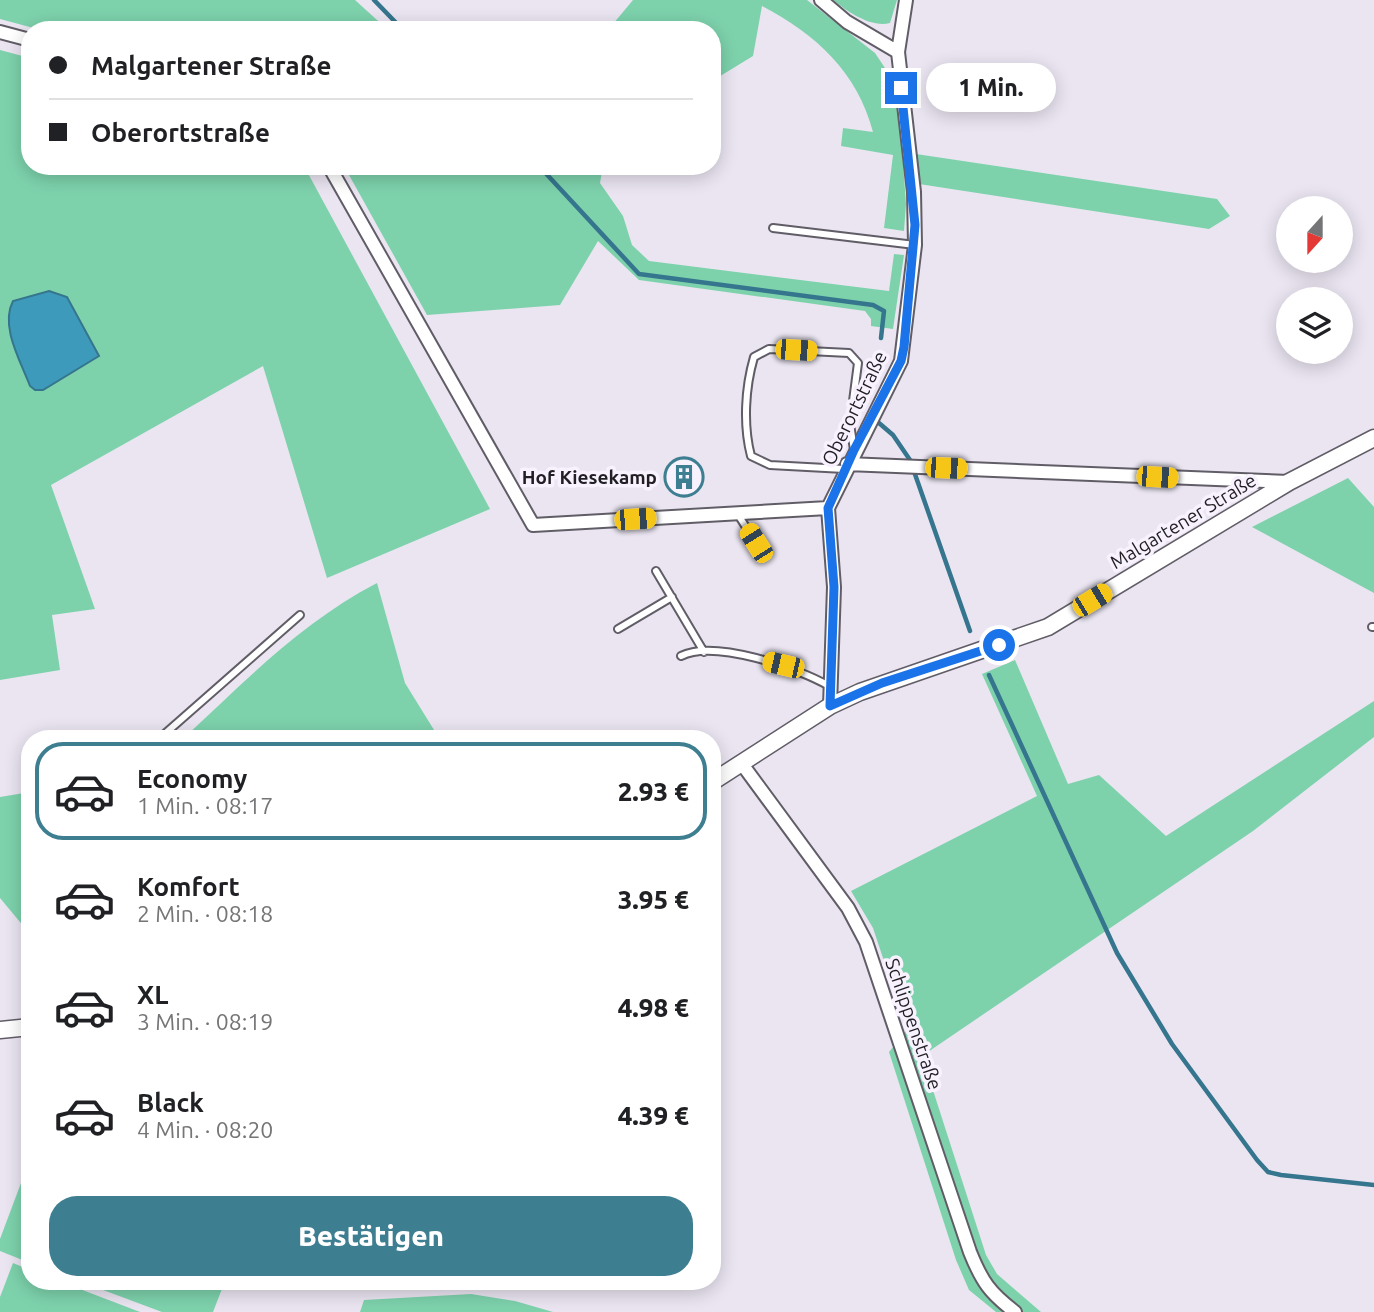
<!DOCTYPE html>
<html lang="de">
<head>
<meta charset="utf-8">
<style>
	:root { --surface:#fff; --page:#f2f2f2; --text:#202124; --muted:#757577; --line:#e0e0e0; --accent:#3e7e91 }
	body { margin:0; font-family:Ubuntu,sans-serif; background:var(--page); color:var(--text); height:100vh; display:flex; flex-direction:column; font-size:26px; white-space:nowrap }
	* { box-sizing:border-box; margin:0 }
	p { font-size:23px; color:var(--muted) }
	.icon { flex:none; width:38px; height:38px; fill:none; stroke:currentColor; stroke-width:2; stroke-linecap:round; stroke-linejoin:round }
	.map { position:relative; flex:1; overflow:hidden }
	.panel { position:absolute; left:21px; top:730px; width:700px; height:560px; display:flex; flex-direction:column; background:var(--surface); border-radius:28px; box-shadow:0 4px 18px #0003 }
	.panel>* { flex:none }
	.hud { position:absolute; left:21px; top:21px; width:700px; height:154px; border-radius:28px; box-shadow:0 4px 18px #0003; display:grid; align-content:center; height:154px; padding:0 28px; background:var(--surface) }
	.needle { width:46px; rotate:201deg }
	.controls { position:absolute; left:1276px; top:196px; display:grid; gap:14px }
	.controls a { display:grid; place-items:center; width:77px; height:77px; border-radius:50%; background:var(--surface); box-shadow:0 4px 18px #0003; font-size:35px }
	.end { position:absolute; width:32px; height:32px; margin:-16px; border:9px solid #1a73e8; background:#fff; box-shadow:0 0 0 4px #fff }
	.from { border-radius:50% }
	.bubble { position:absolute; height:49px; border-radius:24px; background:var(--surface); box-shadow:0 4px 18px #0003; font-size:23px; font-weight:800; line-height:49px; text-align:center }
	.car { position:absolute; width:21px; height:42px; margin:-21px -10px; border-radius:9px; box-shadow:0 0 5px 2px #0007; background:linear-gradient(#f5c518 24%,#345 0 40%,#f5c518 0 76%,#345 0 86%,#f5c518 0) }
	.hud b { display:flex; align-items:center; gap:24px; height:66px; font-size:26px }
	.hud b+b { border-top:2px solid var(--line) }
	.hud i { width:18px; height:18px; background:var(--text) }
	ul { padding:12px 0 0; list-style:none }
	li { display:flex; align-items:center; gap:21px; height:98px; margin:0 14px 10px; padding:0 14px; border:4px solid transparent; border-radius:28px }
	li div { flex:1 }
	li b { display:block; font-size:26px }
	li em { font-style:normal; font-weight:800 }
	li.selected { border-color:var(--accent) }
	li>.icon { width:63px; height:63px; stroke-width:1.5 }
	.action { display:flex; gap:14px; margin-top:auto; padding:14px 28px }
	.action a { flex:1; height:80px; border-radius:28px; background:var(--accent); color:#fff; font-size:28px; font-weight:800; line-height:80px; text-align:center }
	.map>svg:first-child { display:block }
	.green { fill:#7dd2ac }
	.water { fill:#3e9aba; stroke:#35758d; stroke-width:2 }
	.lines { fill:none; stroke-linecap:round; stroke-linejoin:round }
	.stream { stroke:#35758d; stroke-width:4.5 }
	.service-casing { stroke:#615d67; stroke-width:10 }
	.minor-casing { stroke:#615d67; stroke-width:16 }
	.tertiary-casing { stroke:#615d67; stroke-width:19 }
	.service { stroke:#fff; stroke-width:6 }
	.minor { stroke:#fff; stroke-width:12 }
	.tertiary { stroke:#fff; stroke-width:16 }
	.route { stroke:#1a73e8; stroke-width:9 }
	.labels { text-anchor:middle; stroke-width:7; stroke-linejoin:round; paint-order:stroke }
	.street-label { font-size:19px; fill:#211f24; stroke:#f7f2fe }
	.poi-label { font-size:19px; font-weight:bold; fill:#211f24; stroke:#f7f2fe; text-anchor:end }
</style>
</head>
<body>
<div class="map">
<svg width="1374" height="1312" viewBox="0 0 1374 1312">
	<rect width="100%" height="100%" fill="#eae5f1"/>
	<path class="green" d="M 0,0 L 355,0 L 388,30 L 41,30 L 0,19 Z
		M 633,0 L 807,0 L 875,53 L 885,68 L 899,108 L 906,204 L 904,231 L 884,228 L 893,155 L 841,146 L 843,128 L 873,132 C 857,72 817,35 762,6 L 753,56 L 717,78 L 712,119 L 712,30 L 608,30 Z
		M 833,0 L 897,0 L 890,23 C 871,28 848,12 833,0 Z
		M 0,50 L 30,58 L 30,166 L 304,166 L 490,509 L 327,578 L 263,366 L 51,485 L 95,609 L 52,615 L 60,670 L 0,680 Z
		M 916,154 L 1217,199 L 1230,216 L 1209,229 L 919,184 Z
		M 344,166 L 603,166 L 600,183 L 623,216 L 632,245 L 649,261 L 889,291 L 894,254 L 904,255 L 893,329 L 871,326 L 871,319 L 865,311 L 639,280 L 598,241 L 560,305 L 427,315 Z
		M 1348,478 L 1374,507 L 1374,593 L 1252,527 Z
		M 377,583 L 405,683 L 439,738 L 413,738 L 410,730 L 379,738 L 184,738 C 245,681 302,622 377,583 Z
		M 1015,660 L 1068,784 L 1099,775 L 1166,836 L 1374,701 L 1374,737 L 1253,831 L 922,1056 L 986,1255 L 997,1274 L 1041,1312 L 996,1312 L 969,1290 L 956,1260 L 889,1052 L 907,1030 L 873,928 L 851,891 L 1037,796 L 982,674 Z
		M 30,792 L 30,934 L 0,898 L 0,797 Z
		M 30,1159 L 30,1263 L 0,1251 L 0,1239 Z
		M 13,1263 L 30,1270 L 30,1281 L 59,1281 L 140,1312 L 0,1312 L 0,1297 Z
		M 79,1281 L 225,1281 L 213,1312 L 162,1312 Z
		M 471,1294 L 515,1301 L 553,1312 L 360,1312 L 364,1300 Z"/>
	<path class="water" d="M 49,291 L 67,297 L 99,356 L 43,390 L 35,390 L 30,386 C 20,360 0,326 13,301 Z"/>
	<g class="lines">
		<path class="stream" d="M 374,0 L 403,30
			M 539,166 L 639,274 L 873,305 L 884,311 L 881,338
			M 879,423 L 893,435 L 910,460 L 970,631
			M 989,675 L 1117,953 L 1172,1044 L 1257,1160 L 1268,1172 L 1281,1175 L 1374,1185"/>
		<g class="service-casing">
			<path id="service" d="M 773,228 L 915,245
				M 844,469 L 770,465 L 751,456 C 743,425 745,388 754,357 L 769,349 L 849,353 L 858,363 L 850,424 L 854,450
				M 737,513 L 756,543
				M 656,571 L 704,652
				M 1372,627 L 1374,627
				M 618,629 L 672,597
				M 681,656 C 714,639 798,668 829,686
				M 160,738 L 300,615"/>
		</g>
		<g class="minor-casing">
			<path id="minor" d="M 821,0 L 847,22 L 898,52
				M 0,32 L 30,40
				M 329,166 L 533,525 L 828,508
				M 847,464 L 1289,482
				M 830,706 L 834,587 L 828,508 L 901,361 L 915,245 L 914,192 L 898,52 L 906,0
				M 742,764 L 848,908 L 866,942 L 970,1252 C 982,1282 990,1293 1015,1312"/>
		</g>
		<g class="tertiary-casing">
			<path id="tertiary" d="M 712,782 L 830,706 L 860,692 L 1048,627 L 1289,482 L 1374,438
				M 0,1030 L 30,1027"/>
		</g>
		<use href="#service" class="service"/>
		<use href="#minor" class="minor"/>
		<use href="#tertiary" class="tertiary"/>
	</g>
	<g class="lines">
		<path class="route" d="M 901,88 L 915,225 L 904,347 L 901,361 L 854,450 L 828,508 L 834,587 L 830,706 L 882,683 L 999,645"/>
	</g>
	<defs>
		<g id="building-ring" transform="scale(2.0125)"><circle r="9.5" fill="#f7f2fe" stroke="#3e7e91" stroke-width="1.5"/><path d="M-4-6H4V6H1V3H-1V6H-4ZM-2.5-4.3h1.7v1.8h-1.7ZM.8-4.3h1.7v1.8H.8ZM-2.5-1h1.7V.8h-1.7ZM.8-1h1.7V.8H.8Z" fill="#3e7e91"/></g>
	</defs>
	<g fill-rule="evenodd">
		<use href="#building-ring" x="684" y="477"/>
	</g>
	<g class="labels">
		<g class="street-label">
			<text transform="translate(854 408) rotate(-64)" y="7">Oberortstraße</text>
			<text transform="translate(1183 521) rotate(-31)" y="7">Malgartener Straße</text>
			<text transform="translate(914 1024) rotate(71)" y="7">Schlippenstraße</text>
		</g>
		<g class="poi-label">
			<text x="657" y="484">Hof Kiesekamp</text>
		</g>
	</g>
</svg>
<div class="controls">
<a><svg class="needle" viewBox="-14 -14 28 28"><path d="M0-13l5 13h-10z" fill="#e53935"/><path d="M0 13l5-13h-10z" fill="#757577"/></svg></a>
<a><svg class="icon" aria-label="layers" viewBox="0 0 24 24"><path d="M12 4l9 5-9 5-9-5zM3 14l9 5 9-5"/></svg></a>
</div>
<i class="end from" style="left:999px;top:645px"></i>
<i class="end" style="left:901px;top:88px"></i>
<div class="bubble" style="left:926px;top:63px;width:130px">1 Min.</div>
<i class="car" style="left:796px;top:350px;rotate:93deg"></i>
<i class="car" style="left:946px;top:468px;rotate:92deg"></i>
<i class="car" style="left:1157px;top:477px;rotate:93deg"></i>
<i class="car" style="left:635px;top:519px;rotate:86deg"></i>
<i class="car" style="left:756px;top:543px;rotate:328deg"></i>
<i class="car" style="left:1092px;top:600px;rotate:59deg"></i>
<i class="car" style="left:783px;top:665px;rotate:283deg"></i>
<div class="hud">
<b><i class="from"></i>Malgartener Straße</b>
<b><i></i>Oberortstraße</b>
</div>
<section class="panel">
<ul>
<li class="selected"><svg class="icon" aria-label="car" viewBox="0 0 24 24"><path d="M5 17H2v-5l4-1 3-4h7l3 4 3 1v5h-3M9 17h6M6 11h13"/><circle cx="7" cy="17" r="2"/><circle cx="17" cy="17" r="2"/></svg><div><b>Economy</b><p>1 Min. · 08:17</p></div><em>2.93 €</em></li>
<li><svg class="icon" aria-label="car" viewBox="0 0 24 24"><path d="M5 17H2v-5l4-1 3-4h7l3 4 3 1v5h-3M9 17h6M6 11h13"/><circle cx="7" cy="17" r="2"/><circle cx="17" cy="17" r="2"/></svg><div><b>Komfort</b><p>2 Min. · 08:18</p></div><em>3.95 €</em></li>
<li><svg class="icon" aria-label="car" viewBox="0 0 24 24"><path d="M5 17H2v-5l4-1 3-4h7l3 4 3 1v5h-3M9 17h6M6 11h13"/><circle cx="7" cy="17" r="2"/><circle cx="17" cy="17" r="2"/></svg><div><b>XL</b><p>3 Min. · 08:19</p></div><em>4.98 €</em></li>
<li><svg class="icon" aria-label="car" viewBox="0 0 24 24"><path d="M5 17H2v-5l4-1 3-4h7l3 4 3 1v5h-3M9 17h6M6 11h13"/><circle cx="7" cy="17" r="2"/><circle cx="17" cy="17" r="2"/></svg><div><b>Black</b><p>4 Min. · 08:20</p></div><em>4.39 €</em></li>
</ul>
<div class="action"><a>Bestätigen</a></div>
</section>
</div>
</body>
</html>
